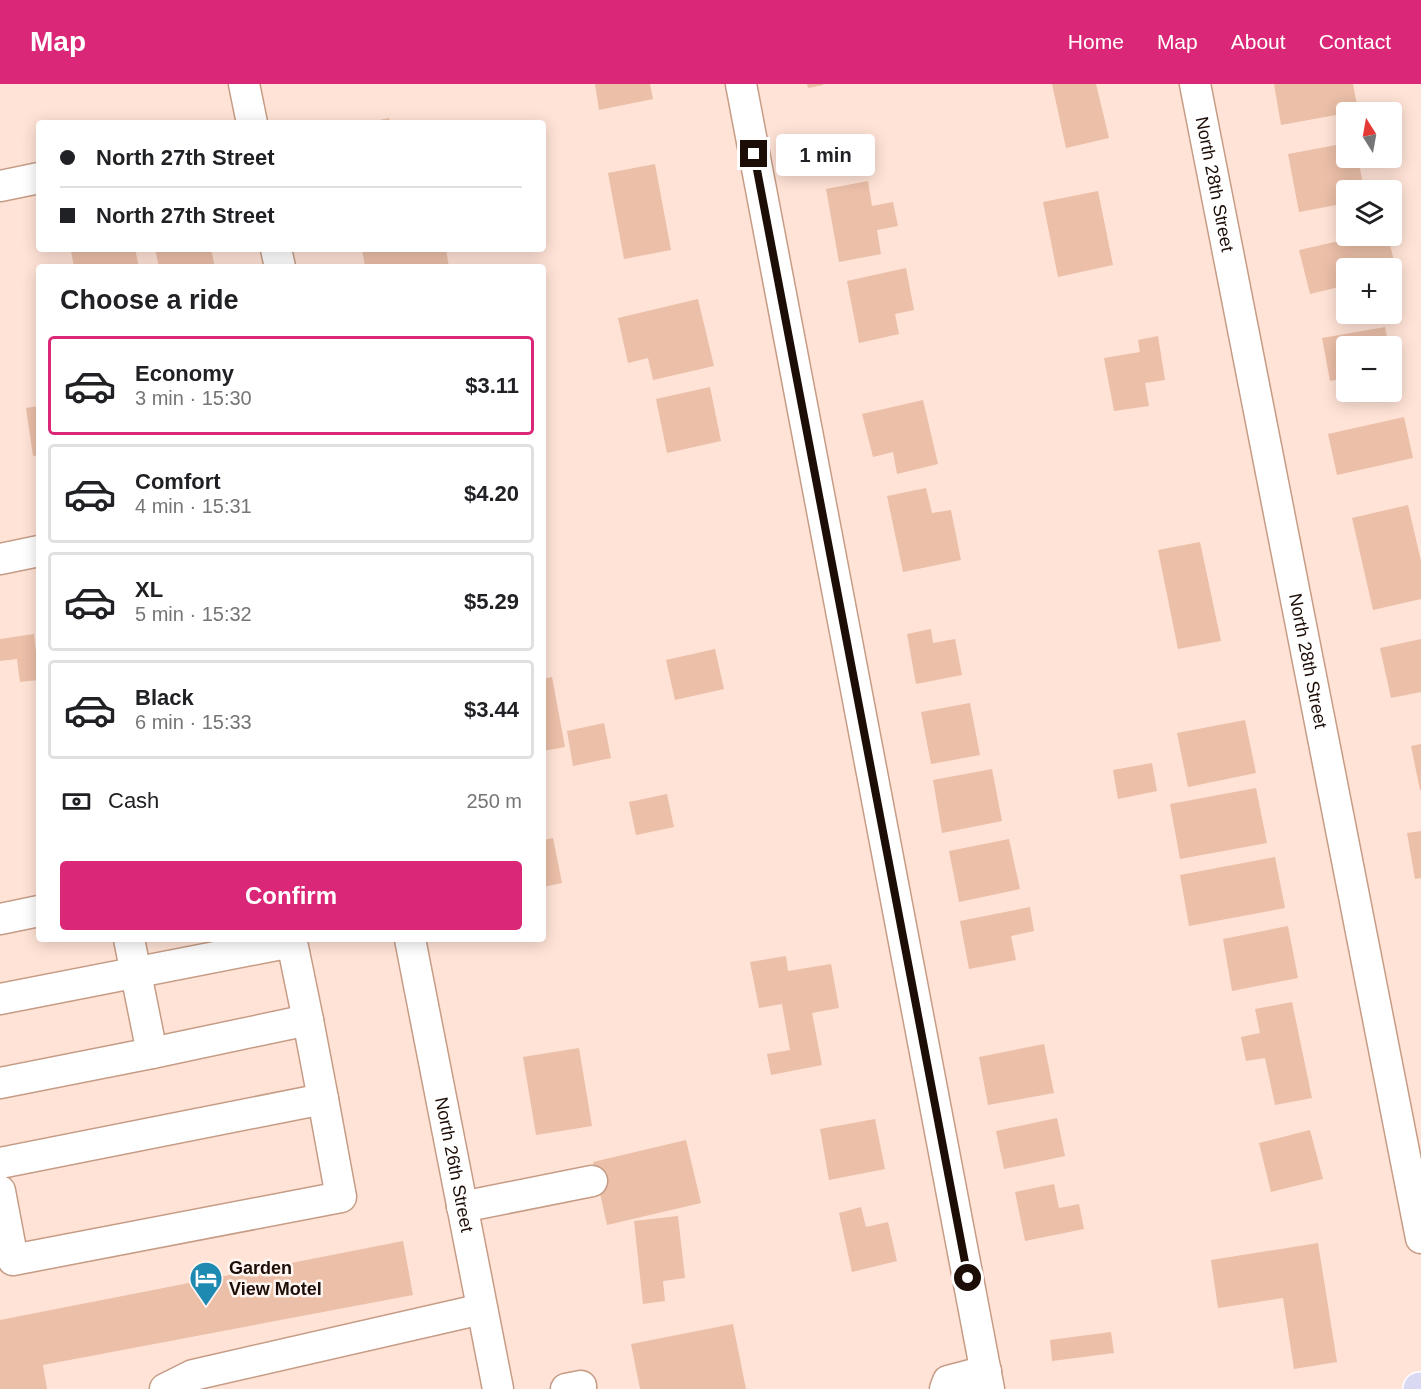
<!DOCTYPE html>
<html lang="en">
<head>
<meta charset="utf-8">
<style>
	:root { --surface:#fff; --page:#f6f6f6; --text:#202124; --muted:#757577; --line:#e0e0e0; --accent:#db2777 }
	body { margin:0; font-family:Helvetica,sans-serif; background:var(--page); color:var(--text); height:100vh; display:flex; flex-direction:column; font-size:22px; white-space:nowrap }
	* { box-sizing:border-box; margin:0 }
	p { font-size:20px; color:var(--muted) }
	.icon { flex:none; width:33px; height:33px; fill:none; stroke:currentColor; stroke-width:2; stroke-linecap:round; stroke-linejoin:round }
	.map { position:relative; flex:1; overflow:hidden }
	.side { position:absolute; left:36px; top:180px; width:510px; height:678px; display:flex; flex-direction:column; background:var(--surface); border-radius:6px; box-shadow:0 3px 15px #0003 }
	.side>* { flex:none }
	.hud { position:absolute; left:36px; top:36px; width:510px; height:132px; border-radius:6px; box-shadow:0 3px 15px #0003; display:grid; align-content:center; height:132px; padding:0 24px; background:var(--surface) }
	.needle { width:39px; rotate:349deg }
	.buttons { position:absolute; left:1336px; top:18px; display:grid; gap:12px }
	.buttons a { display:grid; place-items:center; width:66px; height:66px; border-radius:6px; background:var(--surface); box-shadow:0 3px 15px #0003; font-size:30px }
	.end { position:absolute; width:27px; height:27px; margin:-14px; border:8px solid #1c0d06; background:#fff; box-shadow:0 0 0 3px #fff }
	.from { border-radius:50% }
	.bubble { position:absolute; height:42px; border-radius:6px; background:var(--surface); box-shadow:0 3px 15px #0003; font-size:20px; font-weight:800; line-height:42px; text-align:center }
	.hud b { display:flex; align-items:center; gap:21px; height:57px; font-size:22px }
	.hud b+b { border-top:2px solid var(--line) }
	.hud i { width:15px; height:15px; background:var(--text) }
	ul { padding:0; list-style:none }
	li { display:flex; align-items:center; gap:18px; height:99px; margin:0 12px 9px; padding:0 12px; border:3px solid var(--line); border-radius:6px }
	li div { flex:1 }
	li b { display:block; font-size:22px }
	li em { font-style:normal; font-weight:800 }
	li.current { border-color:var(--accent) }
	li>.icon { width:54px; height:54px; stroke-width:1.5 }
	h2 { padding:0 24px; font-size:27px; line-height:72px }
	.pay { display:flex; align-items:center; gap:15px; height:66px; padding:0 24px; font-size:22px }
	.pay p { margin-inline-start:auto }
	.cta { display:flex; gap:12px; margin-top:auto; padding:12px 24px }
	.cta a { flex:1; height:69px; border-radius:6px; background:var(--accent); color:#fff; font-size:24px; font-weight:800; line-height:69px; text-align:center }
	header { display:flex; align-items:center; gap:36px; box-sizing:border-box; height:84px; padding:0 30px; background:var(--accent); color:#fff }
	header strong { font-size:28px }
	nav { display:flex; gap:33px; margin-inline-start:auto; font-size:21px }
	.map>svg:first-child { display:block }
	.building { fill:#ebbfa8 }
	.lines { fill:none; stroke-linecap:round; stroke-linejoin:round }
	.minor-casing { stroke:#c69c86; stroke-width:33 }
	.major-casing { stroke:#fff; stroke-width:36 }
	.minor { stroke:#fff; stroke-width:30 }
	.major { stroke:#dad9f4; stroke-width:33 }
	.route { stroke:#1c0d06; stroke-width:8 }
	.labels { text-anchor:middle; stroke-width:5; stroke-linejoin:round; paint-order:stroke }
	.street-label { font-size:18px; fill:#1c0d06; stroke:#fef5f0 }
	.poi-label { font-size:18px; font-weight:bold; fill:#1c0d06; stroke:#fef5f0; text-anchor:start }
</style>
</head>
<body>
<header>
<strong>Map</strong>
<nav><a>Home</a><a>Map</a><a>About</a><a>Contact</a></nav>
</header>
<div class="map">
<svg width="1421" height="1305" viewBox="0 0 1421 1305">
	<rect width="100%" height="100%" fill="#ffe3d6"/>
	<path class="building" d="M 595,0 L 650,0 L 653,15 L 599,26 Z
		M 807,0 L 823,0 L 823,1 L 808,4 Z
		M 1052,0 L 1096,0 L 1109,54 L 1066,64 Z
		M 1274,0 L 1353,0 L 1358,27 L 1281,41 Z
		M 389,34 L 390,39 L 370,39 L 370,38 Z
		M 1347,59 L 1347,74 L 1358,74 L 1364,106 L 1347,106 L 1347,119 L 1299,128 L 1288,70 Z
		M 655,80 L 671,166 L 624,175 L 608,89 Z
		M 868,97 L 872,122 L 893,118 L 898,142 L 877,146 L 881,170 L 839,178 L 826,105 Z
		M 1098,107 L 1113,181 L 1058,193 L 1043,118 Z
		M 1361,152 L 1388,152 L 1397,190 L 1392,191 L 1392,184 L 1347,184 L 1347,201 L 1310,210 L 1299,166 Z
		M 81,165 L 135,165 L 139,183 L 74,183 L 71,167 Z
		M 155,165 L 211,165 L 215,183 L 159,183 Z
		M 362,165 L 446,165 L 449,183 L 365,183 Z
		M 906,184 L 914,226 L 895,230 L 899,250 L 859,259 L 847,197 Z
		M 698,215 L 714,282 L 653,296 L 648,274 L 628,279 L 618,234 Z
		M 1385,243 L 1389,262 L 1347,262 L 1347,294 L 1330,297 L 1322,254 Z
		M 1158,252 L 1165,296 L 1145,299 L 1149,322 L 1114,327 L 1104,274 L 1140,268 L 1138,256 Z
		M 710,303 L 721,357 L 667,369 L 656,315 Z
		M 923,316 L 938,380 L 897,390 L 893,368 L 873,373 L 862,330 Z
		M 39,322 L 39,371 L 33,372 L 26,324 Z
		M 1404,333 L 1413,374 L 1337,391 L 1328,350 Z
		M 926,404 L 932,429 L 951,426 L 961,476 L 903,488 L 887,412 Z
		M 1408,421 L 1421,477 L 1421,515 L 1373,526 L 1352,434 Z
		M 1200,458 L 1221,557 L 1178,565 L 1158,466 Z
		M 931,545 L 933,559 L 955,555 L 962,591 L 916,600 L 907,550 Z
		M 34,550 L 39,596 L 20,598 L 17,575 L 0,577 L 0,555 Z
		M 1421,555 L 1421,608 L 1391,614 L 1380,564 Z
		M 715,565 L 724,605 L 675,616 L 666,576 Z
		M 552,593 L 565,663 L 543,667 L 543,595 Z
		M 970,619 L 980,671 L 931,680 L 921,628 Z
		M 1245,636 L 1256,689 L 1188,703 L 1177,649 Z
		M 604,639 L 611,674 L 573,682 L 567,647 Z
		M 1421,660 L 1421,706 L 1420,706 L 1411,662 Z
		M 1152,679 L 1157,707 L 1118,715 L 1113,686 Z
		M 992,685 L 1002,737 L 942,749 L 933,696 Z
		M 1256,704 L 1267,759 L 1180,775 L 1170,720 Z
		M 667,710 L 674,743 L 636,751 L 629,718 Z
		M 1421,747 L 1421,794 L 1415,795 L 1407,749 Z
		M 553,754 L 562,799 L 543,803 L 543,756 Z
		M 1009,755 L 1020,805 L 959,818 L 949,767 Z
		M 1275,773 L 1285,824 L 1189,842 L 1180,791 Z
		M 1030,823 L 1034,847 L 1011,852 L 1016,876 L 969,885 L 960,837 Z
		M 1288,842 L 1298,894 L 1232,907 L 1223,855 Z
		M 786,872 L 788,887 L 831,880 L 839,924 L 812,929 L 822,981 L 771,991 L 767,970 L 790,966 L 782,920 L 759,924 L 750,878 Z
		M 1292,918 L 1312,1014 L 1275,1021 L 1265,974 L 1246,977 L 1241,953 L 1260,949 L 1255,925 Z
		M 1044,960 L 1054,1009 L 988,1021 L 979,973 Z
		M 579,964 L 592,1042 L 536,1051 L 523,973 Z
		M 1057,1034 L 1065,1072 L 1004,1085 L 996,1047 Z
		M 875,1035 L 885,1085 L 829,1096 L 820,1045 Z
		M 1310,1046 L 1323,1095 L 1271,1108 L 1259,1059 Z
		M 686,1056 L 701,1119 L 607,1141 L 593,1078 Z
		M 1054,1100 L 1059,1124 L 1079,1120 L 1084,1145 L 1025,1157 L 1015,1108 Z
		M 861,1123 L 866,1143 L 888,1138 L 897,1177 L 852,1188 L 839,1129 Z
		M 678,1132 L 685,1194 L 663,1197 L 665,1217 L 643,1220 L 634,1137 Z
		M 403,1157 L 413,1211 L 43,1281 L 47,1305 L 0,1305 L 0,1236 Z
		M 1318,1159 L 1337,1278 L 1294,1285 L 1283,1214 L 1218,1224 L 1211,1176 Z
		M 733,1240 L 746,1305 L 640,1305 L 631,1260 Z
		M 1111,1248 L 1114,1269 L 1052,1277 L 1050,1256 Z"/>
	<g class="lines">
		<g class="minor-casing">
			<g id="minor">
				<path d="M 244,0 L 252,39"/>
				<path d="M 741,0 L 989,1305"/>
				<path id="s1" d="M 1195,0 L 1421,1154"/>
				<path d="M 0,102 L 39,94"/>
				<path d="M 276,165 L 280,183"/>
				<path d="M 0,475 L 39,467"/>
				<path d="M 0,835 L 39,827"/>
				<path id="s2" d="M 410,855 L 498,1305"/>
				<path d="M 0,915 L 292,858 L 308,936"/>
				<path d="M 152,969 L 308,936 L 323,1015"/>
				<path d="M 0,999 L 152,969 L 129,855"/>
				<path d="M 0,1079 L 323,1015 L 341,1113 L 13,1176 L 0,1107"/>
				<path d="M 462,1123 L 592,1097"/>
				<path d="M 165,1305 L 193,1291 L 482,1225"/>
				<path d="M 566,1305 L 581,1302 L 581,1305"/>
				<path d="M 945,1305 L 948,1297 L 986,1287"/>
			</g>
		</g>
		<g class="major-casing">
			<path id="major" d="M 1420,1305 L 1421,1305"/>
		</g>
		<use href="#minor" class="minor"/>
		<use href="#major" class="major"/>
	</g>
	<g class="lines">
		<path class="route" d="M 754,70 L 968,1194"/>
	</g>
	<defs>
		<g id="hotel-pin" transform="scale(1.725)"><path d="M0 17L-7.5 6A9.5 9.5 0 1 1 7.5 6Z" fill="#1e8ab1" stroke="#fef5f0"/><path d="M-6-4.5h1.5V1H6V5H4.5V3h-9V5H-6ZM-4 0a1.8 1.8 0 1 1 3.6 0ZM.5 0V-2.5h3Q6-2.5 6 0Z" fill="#fff"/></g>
	</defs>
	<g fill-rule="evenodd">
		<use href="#hotel-pin" x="206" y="1194"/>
	</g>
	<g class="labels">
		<g class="street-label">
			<text dy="6" stroke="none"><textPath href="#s1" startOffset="102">North 28th Street</textPath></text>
			<text dy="6" stroke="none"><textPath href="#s1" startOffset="588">North 28th Street</textPath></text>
			<text dy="6" stroke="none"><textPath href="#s2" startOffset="230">North 26th Street</textPath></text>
		</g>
		<g class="poi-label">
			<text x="229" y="1190">Garden<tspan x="229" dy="21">View Motel</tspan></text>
		</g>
	</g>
</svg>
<div class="buttons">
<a><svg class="needle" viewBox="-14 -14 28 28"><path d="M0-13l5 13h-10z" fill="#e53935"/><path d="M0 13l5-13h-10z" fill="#757577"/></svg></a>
<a><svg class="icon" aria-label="layers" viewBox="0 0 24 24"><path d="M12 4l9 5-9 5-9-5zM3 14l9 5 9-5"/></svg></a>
<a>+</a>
<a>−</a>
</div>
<i class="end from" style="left:968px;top:1194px"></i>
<i class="end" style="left:754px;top:70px"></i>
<div class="bubble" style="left:776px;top:50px;width:99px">1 min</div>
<div class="hud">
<b><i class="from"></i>North 27th Street</b>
<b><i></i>North 27th Street</b>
</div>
<section class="side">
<h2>Choose a ride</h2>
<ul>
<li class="current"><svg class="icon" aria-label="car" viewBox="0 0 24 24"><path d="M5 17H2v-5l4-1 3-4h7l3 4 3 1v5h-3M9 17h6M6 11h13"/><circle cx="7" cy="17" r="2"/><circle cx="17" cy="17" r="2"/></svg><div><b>Economy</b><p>3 min · 15:30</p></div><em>$3.11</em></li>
<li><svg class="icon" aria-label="car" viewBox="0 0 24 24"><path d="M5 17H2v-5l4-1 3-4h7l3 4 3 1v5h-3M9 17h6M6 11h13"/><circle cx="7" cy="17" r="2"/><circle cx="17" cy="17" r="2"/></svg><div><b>Comfort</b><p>4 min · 15:31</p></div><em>$4.20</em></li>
<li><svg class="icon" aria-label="car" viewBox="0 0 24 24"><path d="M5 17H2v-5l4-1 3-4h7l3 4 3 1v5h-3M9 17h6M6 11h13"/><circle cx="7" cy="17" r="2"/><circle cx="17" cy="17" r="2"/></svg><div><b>XL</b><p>5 min · 15:32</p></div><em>$5.29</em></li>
<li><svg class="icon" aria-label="car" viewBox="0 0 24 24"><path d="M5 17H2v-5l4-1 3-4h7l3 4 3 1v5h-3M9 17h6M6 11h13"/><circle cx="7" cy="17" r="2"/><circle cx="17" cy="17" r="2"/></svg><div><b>Black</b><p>6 min · 15:33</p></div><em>$3.44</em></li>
</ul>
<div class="pay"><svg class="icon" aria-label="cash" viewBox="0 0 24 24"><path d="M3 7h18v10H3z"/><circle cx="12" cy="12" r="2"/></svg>Cash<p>250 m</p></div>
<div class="cta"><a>Confirm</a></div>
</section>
</div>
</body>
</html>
